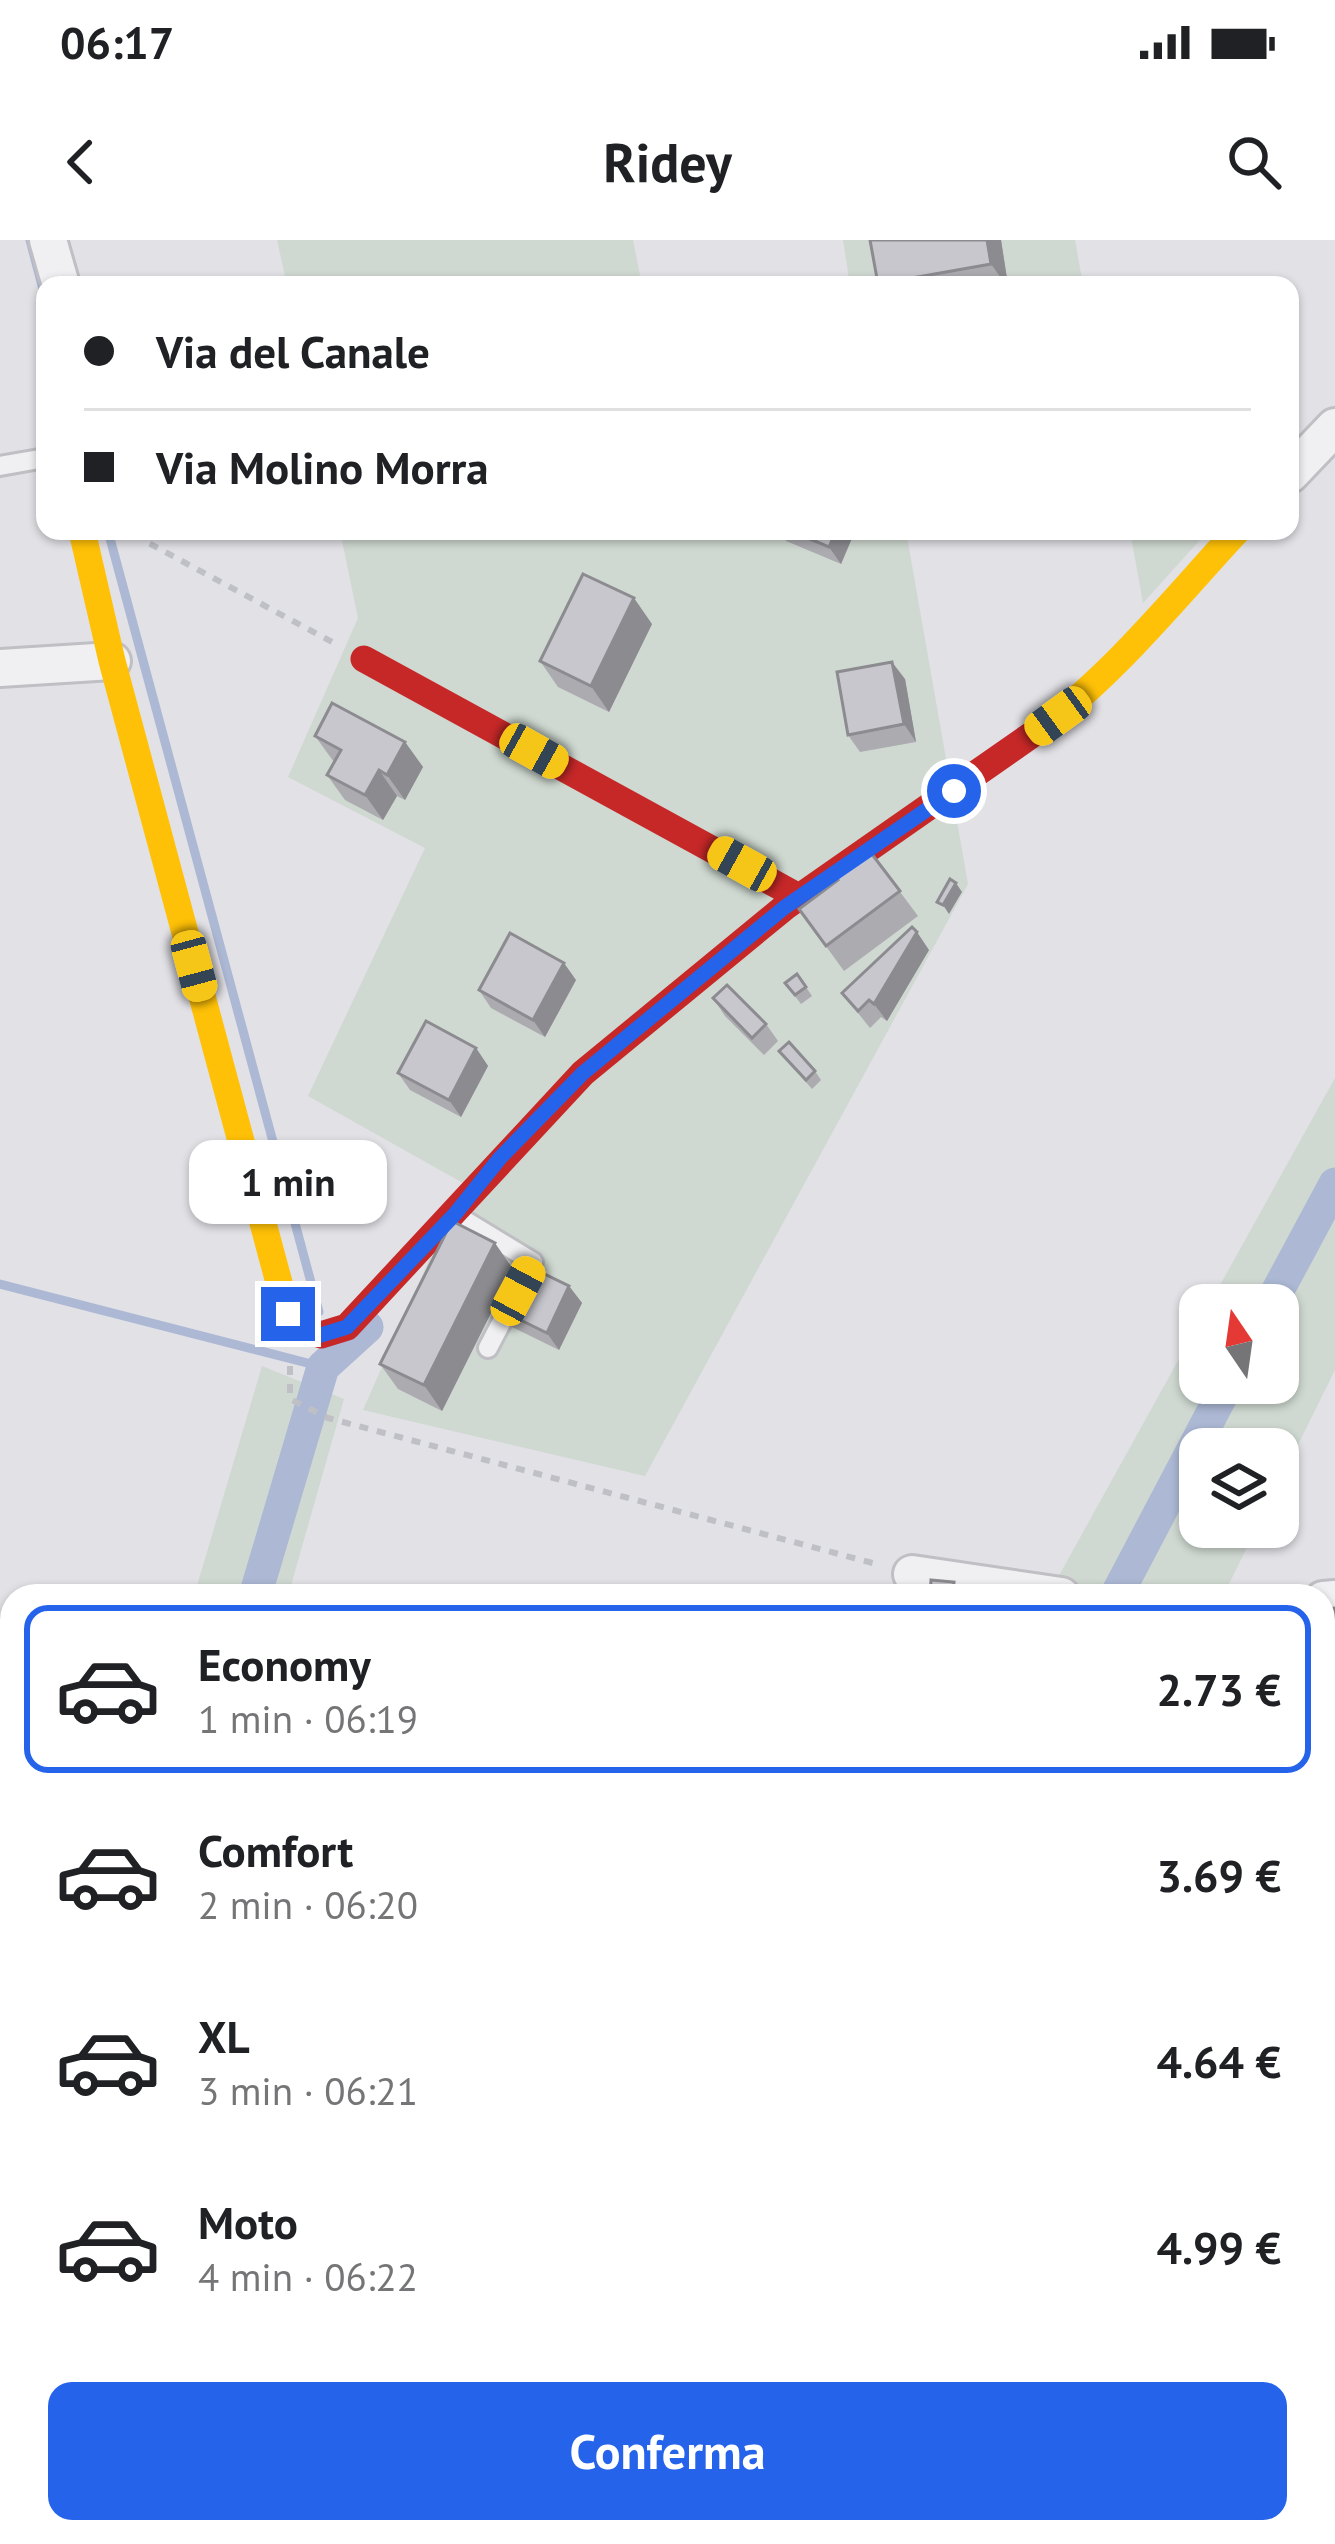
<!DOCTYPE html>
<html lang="it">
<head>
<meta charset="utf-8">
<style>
	:root { --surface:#fff; --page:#f6f6f6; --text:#202124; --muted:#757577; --line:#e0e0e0; --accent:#2563eb }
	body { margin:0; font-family:"PT Sans",sans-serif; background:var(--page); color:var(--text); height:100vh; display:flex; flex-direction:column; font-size:45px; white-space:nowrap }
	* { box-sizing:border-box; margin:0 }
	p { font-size:39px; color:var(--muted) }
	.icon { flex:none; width:66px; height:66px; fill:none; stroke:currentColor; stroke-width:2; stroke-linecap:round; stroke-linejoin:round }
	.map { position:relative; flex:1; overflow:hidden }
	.panel { position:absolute; left:0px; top:1344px; width:1335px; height:960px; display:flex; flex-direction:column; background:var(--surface); border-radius:36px 36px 0 0; box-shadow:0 3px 9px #0004 }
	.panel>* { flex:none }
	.banner { position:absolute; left:36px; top:36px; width:1263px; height:264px; border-radius:24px; box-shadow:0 3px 9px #0004; display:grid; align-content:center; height:264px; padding:0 48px; background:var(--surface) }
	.needle { width:78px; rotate:347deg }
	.buttons { position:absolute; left:1179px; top:1044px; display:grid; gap:24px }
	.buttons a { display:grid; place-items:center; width:120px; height:120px; border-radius:24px; background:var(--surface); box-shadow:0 3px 9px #0004; font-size:60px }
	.end { position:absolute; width:54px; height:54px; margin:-27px; border:15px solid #2563eb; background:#fff; box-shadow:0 0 0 6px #fff }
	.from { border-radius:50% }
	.bubble { position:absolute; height:84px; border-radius:24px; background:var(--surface); box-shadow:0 3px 9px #0004; font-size:39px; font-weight:700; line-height:84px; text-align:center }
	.car { position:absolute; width:36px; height:72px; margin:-36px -18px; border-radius:15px; box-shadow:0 0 9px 3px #0007; background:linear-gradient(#f5c518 24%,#345 0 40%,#f5c518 0 76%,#345 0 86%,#f5c518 0) }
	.banner b { display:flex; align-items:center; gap:42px; height:114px; font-size:45px }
	.banner b+b { border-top:3px solid var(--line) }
	.banner i { width:30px; height:30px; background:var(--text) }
	ul { padding:21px 0 0; list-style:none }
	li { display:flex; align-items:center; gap:36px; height:168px; margin:0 24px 18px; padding:0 24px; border:6px solid transparent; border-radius:24px }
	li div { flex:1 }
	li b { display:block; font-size:45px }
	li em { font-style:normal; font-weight:700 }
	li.selected { border-color:var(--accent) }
	li>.icon { width:108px; height:108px; stroke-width:1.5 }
	.button { display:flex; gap:24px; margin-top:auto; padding:24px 48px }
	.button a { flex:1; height:138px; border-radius:24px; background:var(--accent); color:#fff; font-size:48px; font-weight:700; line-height:138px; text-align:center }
	.status { display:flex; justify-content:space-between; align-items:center; height:84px; padding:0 60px; background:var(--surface); direction:ltr }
	.status svg { height:33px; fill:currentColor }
	header { display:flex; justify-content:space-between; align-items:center; height:156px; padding:0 48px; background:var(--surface); font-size:54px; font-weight:700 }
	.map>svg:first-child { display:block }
	.green { fill:#cfd9d1 }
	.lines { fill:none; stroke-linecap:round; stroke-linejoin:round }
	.stream { stroke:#acb8d4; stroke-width:9 }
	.canal { stroke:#acb8d4; stroke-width:33 }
	.lane-casing { stroke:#bfbfc4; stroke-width:24 }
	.street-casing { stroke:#bfbfc4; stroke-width:42 }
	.path { stroke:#bfc0c6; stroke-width:6; stroke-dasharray:9 9; stroke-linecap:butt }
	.lane { stroke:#f0f0f3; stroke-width:18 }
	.street { stroke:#f0f0f3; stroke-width:36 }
	.slow { stroke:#ffc107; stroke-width:27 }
	.jam { stroke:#c62828; stroke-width:27 }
	.wall { fill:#ababb0 }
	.shaded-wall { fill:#8b8b90 }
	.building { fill:#c7c7cd; stroke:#8b8b90; stroke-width:3 }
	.route { stroke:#2563eb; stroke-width:15 }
</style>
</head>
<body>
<div class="status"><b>06:17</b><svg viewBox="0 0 49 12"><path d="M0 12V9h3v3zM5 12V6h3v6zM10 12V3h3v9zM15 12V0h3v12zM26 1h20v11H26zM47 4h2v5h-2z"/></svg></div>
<header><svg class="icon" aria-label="back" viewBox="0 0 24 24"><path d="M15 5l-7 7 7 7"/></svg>Ridey<svg class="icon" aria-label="search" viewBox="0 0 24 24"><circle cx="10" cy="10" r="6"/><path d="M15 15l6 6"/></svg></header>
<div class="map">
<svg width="1335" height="2304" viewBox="0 0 1335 2304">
	<rect width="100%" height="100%" fill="#e1e1e6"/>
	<path class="green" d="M 277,0 L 633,0 L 642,45 L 287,45 Z
		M 843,0 L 1075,0 L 1083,45 L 850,45 Z
		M 340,291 L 906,291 L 968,644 L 645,1236 L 363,1170 L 463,943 L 308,856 L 425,608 L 288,537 L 358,378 Z
		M 1130,291 L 1208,291 L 1143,363 Z
		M 1335,838 L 1335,1130 L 1278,1245 L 1278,1209 L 1200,1209 L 1200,1287 L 1257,1287 L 1223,1356 L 1117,1356 L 1056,1341 L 1200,1081 L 1200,1143 L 1278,1143 L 1278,1065 L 1209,1065 Z
		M 262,1126 L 344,1159 L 288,1356 L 194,1356 Z
		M 1323,2184 L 1335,2184 L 1335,2304 L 1170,2304 L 1011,2297 L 1002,2292 L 1323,2292 Z"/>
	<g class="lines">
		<path class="stream" d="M 30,0 L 45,57
			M 108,291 L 319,1072
			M 0,1044 L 323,1127
			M 0,1809 L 12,1809
			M 1323,2256 L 1335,2257"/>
		<path class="canal" d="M 1270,1065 L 1335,944
			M 255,1356 L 323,1127 L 367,1087
			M 1116,1356 L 1228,1143
			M 1323,1941 L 1335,1938
			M 128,2304 L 129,2292
			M 613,2304 L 619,2292"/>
		<g class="lane-casing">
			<path id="lane" d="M 0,226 L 45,218
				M 459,977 L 533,1022 L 488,1108"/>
		</g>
		<g class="street-casing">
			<path id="street" d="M 48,0 L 61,45
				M 1290,234 L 1335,187
				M 0,428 L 112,421
				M 912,1334 L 1061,1356
				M 1323,1360 L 1335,1359"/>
		</g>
		<path class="path" d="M 138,291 L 143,300 L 332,402
			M 290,1126 L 290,1159 L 328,1178 L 880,1325"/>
		<use href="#lane" class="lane"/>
		<use href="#street" class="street"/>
		<path class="slow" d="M 82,291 L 112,421 L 285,1065
			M 1030,496 C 1109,441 1172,361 1237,291"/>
		<path class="jam" d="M 364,419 L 799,657
			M 285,1065 L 293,1084 L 321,1095 L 347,1087 L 583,833 L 785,667 L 1030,496"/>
	</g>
	<path class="wall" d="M 1001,0 L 1008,45 L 878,45 Z
		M 779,291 L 855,291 L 841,324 L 786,301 Z
		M 652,384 L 609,472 L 558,447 L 540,421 Z
		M 905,439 L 916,502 L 860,512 L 848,495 Z
		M 315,496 L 405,502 L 423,527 L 405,560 L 397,556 L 383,580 L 345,560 L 327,535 L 334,522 Z
		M 868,609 L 918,676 L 844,731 L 799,669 L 838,640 Z
		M 929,710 L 887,781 L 881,777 L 870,788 L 842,753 Z
		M 797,734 L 812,756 L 801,764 L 785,743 Z
		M 576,740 L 545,797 L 491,768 L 479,750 Z
		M 713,758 L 766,784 L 778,801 L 764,815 L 725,776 Z
		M 476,808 L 488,826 L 461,877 L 410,850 L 398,833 Z
		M 779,811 L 815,831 L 821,840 L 812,849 Z
		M 513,1029 L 442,1171 L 398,1149 L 380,1124 Z
		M 569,1046 L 582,1063 L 559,1110 L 512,1087 L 500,1070 Z
		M 1335,1368 L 1335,1437 L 1326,1424 Z"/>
	<path class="shaded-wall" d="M 987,0 L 1001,0 L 1008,45 L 1006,45 L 991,24 Z
		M 836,291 L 855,291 L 841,324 L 829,307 Z
		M 634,358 L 652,384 L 609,472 L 591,446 Z
		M 892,422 L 905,439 L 916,502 L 904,484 Z
		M 405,502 L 423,527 L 405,560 L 387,535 Z
		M 379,530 L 397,556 L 383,580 L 365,555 Z
		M 956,643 L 962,652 L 949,674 L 943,665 Z
		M 917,692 L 929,710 L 887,781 L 874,764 Z
		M 564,723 L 576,740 L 545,797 L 533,780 Z
		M 476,808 L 488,826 L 461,877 L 449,860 Z
		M 495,1003 L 513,1029 L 442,1171 L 424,1145 Z
		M 569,1046 L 582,1063 L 559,1110 L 547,1093 Z
		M 954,1342 L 960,1351 L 959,1356 L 952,1356 Z
		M 1323,1415 L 1326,1454 L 1323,1450 Z"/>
	<path class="building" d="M 870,0 L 987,0 L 991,24 L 878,44 Z
		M 791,291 L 836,291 L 829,307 Z
		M 583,334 L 634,358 L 591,446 L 540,421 Z
		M 892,422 L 904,484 L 848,495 L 837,432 Z
		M 332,463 L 405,502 L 387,535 L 379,530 L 365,555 L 327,535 L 341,510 L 315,496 Z
		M 868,609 L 900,651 L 826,706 L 799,669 L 838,640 L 834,635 Z
		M 950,639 L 956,643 L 943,665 L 937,662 Z
		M 912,687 L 917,692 L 874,764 L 869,760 L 858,771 L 842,753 Z
		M 510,693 L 564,723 L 533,780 L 479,750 Z
		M 797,734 L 806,747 L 795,755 L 785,743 Z
		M 727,745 L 766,784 L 752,798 L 713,758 Z
		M 426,781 L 476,808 L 449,860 L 398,833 Z
		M 789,802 L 815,831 L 806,840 L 779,811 Z
		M 452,981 L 495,1003 L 424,1145 L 380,1124 Z
		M 526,1025 L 569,1046 L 547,1093 L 500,1070 Z
		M 931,1340 L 954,1342 L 952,1356 L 930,1356 Z
		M 1335,1368 L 1335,1424 L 1326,1424 L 1323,1369 Z"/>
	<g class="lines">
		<path class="route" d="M 288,1074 L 293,1084 L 308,1092 L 321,1095 L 347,1087 L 455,974 L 500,918 L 583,833 L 785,667 L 954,551"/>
	</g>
</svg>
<div class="buttons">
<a><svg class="needle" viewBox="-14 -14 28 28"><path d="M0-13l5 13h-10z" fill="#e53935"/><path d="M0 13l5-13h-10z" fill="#757577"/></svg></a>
<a><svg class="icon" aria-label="layers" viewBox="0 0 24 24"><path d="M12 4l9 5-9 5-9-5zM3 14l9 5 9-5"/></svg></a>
</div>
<i class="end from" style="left:954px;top:551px"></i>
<i class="end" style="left:288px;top:1074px"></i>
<div class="bubble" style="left:189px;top:900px;width:198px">1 min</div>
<i class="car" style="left:1058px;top:476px;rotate:234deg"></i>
<i class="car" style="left:534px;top:511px;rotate:119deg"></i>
<i class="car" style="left:742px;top:624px;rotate:299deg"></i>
<i class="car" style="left:194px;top:726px;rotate:165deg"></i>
<i class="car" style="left:518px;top:1051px;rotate:28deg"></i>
<div class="banner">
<b><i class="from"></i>Via del Canale</b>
<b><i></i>Via Molino Morra</b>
</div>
<section class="panel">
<ul>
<li class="selected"><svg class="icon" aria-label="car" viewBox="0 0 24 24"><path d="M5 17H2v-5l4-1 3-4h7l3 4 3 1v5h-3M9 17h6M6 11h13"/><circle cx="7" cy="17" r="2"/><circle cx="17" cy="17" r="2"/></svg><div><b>Economy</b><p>1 min · 06:19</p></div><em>2.73 €</em></li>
<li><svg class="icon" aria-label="car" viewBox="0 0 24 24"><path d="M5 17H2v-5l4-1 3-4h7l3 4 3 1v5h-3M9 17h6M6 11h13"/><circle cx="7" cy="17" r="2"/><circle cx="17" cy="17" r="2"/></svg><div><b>Comfort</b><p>2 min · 06:20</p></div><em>3.69 €</em></li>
<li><svg class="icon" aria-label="car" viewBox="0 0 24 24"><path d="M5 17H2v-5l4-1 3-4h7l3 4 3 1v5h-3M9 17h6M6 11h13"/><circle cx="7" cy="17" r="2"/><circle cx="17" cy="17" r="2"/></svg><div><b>XL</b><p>3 min · 06:21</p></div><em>4.64 €</em></li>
<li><svg class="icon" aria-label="car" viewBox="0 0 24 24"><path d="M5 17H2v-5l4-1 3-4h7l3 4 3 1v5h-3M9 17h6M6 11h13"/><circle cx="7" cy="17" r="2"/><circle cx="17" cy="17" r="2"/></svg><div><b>Moto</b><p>4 min · 06:22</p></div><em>4.99 €</em></li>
</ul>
<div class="button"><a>Conferma</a></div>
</section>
</div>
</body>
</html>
